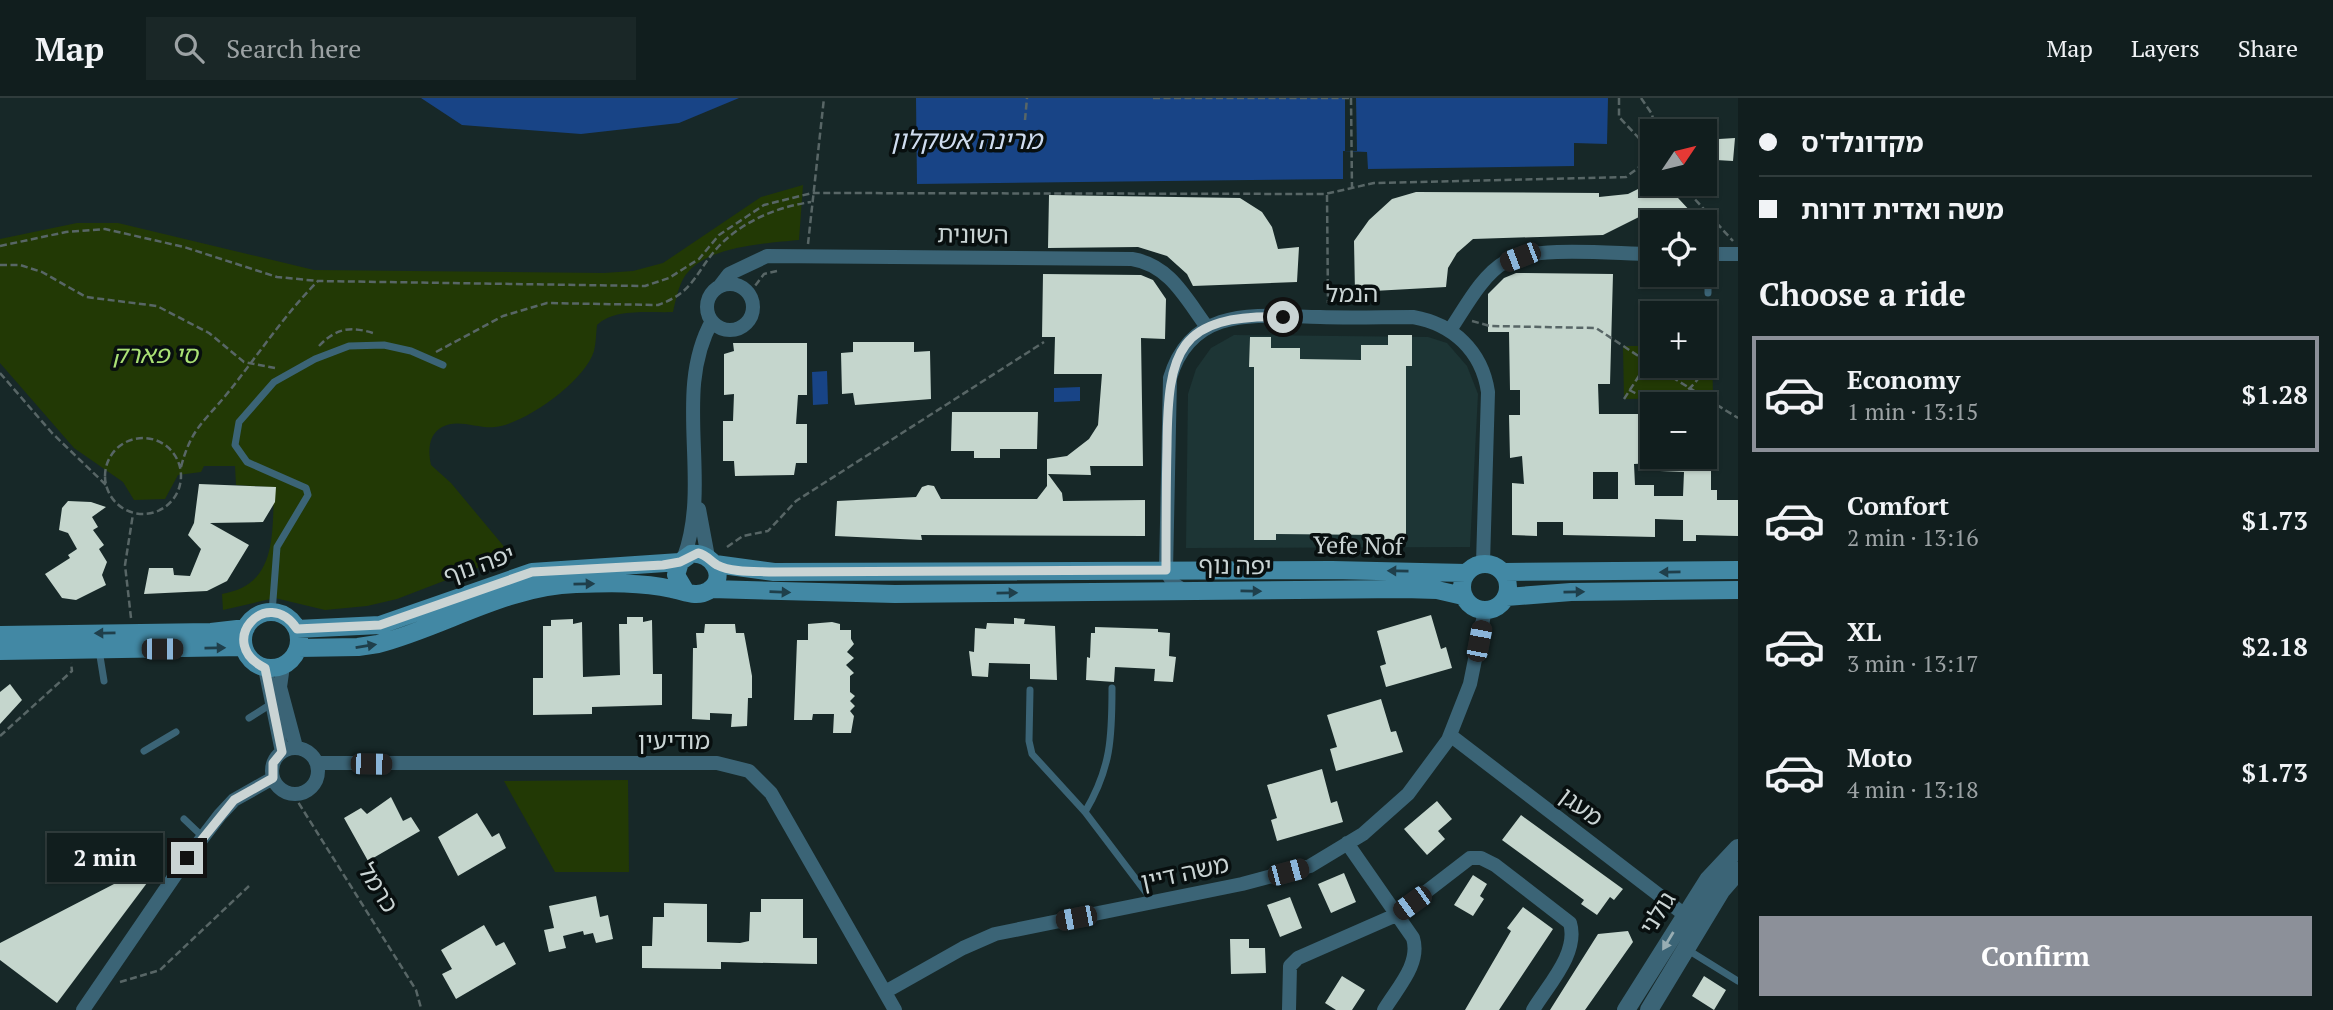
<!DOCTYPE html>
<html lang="en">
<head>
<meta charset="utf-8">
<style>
	:root { --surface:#111e1e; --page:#1a2727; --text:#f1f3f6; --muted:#9ca2a4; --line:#303c3c; --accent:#8c9099 }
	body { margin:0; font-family:"PT Serif","Noto Sans Hebrew",serif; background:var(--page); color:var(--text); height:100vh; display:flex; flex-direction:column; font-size:26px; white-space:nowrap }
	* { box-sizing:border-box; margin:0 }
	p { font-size:23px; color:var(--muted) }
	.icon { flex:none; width:38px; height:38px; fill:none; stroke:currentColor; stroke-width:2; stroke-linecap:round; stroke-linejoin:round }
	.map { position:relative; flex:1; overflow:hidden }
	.drawer { display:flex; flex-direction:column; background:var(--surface); width:595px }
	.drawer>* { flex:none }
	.hud { display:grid; align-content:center; height:154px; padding:0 21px; background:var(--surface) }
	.needle { width:46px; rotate:55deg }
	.buttons { position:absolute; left:1640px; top:21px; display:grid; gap:14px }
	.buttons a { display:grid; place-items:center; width:77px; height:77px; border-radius:0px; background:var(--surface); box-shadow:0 2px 5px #0004,0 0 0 2px var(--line); font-size:35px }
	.end { position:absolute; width:32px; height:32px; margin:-16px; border:9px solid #cad4d4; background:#111; box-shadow:0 0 0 4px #111 }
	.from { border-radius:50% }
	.bubble { position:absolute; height:49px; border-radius:0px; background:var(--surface); box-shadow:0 2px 5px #0004,0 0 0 2px var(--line); font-size:23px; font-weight:800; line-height:49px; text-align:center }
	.car { position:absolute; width:21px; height:42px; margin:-21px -10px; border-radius:9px; box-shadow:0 0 5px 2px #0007; background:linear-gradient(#222 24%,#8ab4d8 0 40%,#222 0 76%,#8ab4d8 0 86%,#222 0) }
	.hud b { display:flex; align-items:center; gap:24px; height:66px; font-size:26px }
	.hud b+b { border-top:2px solid var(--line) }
	.hud i { width:18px; height:18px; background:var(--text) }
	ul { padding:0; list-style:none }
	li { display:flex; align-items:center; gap:21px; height:116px; margin:0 14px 10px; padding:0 7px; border:4px solid transparent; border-radius:0px }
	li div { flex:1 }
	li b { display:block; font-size:26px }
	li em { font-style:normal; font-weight:800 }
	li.active { border-color:var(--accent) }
	li>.icon { width:63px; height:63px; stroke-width:1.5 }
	h2 { padding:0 21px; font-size:32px; line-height:84px }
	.primary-button { display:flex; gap:14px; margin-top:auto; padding:14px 21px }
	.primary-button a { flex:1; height:80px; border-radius:0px; background:var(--accent); color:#fff; font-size:28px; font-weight:800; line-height:80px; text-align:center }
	header { display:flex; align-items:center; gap:42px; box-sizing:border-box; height:98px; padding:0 35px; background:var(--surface); border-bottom:2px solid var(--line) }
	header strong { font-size:33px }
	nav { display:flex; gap:38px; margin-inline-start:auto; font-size:24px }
	.search { width:490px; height:63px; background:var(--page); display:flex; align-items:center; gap:18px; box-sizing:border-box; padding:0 24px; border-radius:0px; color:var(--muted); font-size:26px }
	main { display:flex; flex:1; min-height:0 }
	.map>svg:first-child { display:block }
	.built { fill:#1d3535 }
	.green { fill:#223905 }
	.water { fill:#184486 }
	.pier { fill:#172828 }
	.building { fill:#c5d6cd; fill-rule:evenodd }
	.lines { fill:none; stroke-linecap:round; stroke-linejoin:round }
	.path { stroke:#586666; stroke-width:2.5; stroke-dasharray:7 3.5; stroke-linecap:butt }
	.service { stroke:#3b6476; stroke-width:7 }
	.minor { stroke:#3b6476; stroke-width:14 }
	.tertiary { stroke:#3b6476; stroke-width:18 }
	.secondary { stroke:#4288a4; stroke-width:18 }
	.oneway { fill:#1f3f4b }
	.oneway2 { fill:#98adb3 }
	.route { stroke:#cad4d4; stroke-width:9 }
	.labels { text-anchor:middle; stroke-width:7; stroke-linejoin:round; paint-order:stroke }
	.street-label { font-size:24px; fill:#cad4d4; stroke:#080f0f }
	.park-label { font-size:24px; font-style:italic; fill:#aae275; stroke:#080f0f }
	.water-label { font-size:26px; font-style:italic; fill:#cfdcef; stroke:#080f0f }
</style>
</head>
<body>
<header>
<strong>Map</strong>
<div class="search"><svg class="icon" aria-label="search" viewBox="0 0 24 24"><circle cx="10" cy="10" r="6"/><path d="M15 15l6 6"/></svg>Search here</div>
<nav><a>Map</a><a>Layers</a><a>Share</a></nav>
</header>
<main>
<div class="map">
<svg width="1738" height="912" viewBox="0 0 1738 912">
	<rect width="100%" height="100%" fill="#172828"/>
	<path class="built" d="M 1234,237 L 1428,239 L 1447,245 L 1467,268 L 1478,296 L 1470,449 L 1186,450 L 1188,296 L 1196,271 L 1211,250 Z"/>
	<path class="green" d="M 803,87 L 799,142 C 768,145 711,148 689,173 C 679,183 676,201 673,214 C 649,215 615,210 597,227 C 596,235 596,245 594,253 C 585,283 525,326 495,329 C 478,331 458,320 442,329 C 428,337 428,353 431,367 L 451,385 L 511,457 L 397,501 L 367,508 L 325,512 L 275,500 L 223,512 L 222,496 C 277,487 272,437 274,393 L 269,389 L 236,387 L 235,368 L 204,368 L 201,374 L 178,377 L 165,401 L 134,402 L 123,384 L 74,350 L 0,265 L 0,141 L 77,125 L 118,125 L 314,172 L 604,175 L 633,173 L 663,165 L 761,99 Z
		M 1705,247 L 1712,247 L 1713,300 L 1624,301 L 1623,248 L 1652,248 L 1652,268 L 1704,268 Z
		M 628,682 L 629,774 L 555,774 L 504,683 Z"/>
	<path class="water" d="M 421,0 L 739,0 L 679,25 L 581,36 L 462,27 Z
		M 916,0 L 1608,0 L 1607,46 L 1574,45 L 1574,68 L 1368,71 L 1367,54 L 1343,53 L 1343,81 L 917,86 Z
		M 827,273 L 828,306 L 813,307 L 812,274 Z
		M 1080,289 L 1080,303 L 1054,304 L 1054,290 Z"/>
	<path class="pier" d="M 1345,0 L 1356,0 L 1357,53 L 1345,53 Z"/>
	<path class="building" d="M 1718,34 L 1719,41 L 1735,40 L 1733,63 L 1716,62 L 1704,87 L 1704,35 Z
		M 1648,86 L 1665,86 L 1692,115 L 1682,124 L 1664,124 L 1653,112 L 1603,137 L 1473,141 L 1457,155 L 1448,170 L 1446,189 L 1355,194 L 1354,143 L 1369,122 L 1392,101 L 1416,94 L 1599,95 L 1599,99 L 1628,96 Z
		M 1049,97 L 1240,100 L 1262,114 L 1272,129 L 1278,151 L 1299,149 L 1297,184 L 1193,188 L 1187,176 L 1167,158 L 1138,149 L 1048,150 Z
		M 1516,175 L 1613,176 L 1610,286 L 1598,286 L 1599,316 L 1652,316 L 1652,365 L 1634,366 L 1635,387 L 1654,387 L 1654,398 L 1683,398 L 1684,374 L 1660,373 L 1660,359 L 1704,359 L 1704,315 L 1716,315 L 1719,366 L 1711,366 L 1711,392 L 1717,392 L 1717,402 L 1738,402 L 1738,438 L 1696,437 L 1696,443 L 1683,443 L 1683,422 L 1655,421 L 1655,439 L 1563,437 L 1563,424 L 1537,424 L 1537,438 L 1512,437 L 1512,385 L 1524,386 L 1522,358 L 1510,360 L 1509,317 L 1520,317 L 1520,292 L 1510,292 L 1509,234 L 1488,234 L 1488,196 L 1504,180 ZM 1593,374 L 1618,374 L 1618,401 L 1593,401 Z
		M 1043,176 L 1141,177 L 1153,182 L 1166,201 L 1165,241 L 1141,240 L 1143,368 L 1090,368 L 1091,377 L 1048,376 L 1062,395 L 1063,403 L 1145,402 L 1145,438 L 921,437 L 922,442 L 835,438 L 837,403 L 916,399 L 922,389 L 928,387 L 934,388 L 941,401 L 1037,401 L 1047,388 L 1047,361 L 1067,358 L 1089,341 L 1098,327 L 1102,276 L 1054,276 L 1055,239 L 1042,239 Z
		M 1388,237 L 1412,237 L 1412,268 L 1406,268 L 1406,445 L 1377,445 L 1378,437 L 1276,436 L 1276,442 L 1254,442 L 1254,269 L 1249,269 L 1250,239 L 1271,239 L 1271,250 L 1300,250 L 1300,261 L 1361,262 L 1361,247 L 1388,247 Z
		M 853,244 L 914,244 L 914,254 L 930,253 L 931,301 L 855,307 L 853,295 L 842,296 L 841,255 L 853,254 Z
		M 733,245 L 807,245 L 807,297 L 798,297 L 796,326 L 807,326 L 807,365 L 796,365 L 794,377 L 735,378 L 734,363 L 723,363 L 723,323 L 733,323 L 734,296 L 724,297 L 724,256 L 734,253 Z
		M 952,314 L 1038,314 L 1037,351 L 1000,351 L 1000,360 L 974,360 L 974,353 L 951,353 Z
		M 199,386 L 276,389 L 275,404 L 263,424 L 210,425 L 249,447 L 227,483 L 207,493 L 144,496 L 149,470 L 173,470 L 174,477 L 190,478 L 201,451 L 188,437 L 194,425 Z
		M 68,403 L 91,404 L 106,409 L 92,419 L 98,429 L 93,432 L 104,447 L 99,451 L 107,464 L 102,477 L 106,487 L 76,502 L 62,500 L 45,476 L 70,460 L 68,457 L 77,451 L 68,435 L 59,432 L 62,410 Z
		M 1431,517 L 1441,551 L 1446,549 L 1452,570 L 1386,589 L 1380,568 L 1386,566 L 1377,533 Z
		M 627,519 L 643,519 L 643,524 L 652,522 L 653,576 L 662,576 L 662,607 L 592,609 L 592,616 L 533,617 L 533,580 L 543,580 L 543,528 L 551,528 L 551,522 L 573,521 L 573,526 L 582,524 L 583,579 L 620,577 L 619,526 L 627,526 Z
		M 1014,520 L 1025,521 L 1024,526 L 1055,528 L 1057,582 L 1030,581 L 1030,566 L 989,565 L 988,579 L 972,578 L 969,553 L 974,554 L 975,530 L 986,531 L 987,525 L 1014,526 Z
		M 832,524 L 840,526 L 840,532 L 851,532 L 851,541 L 854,546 L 847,554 L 854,560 L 846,567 L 854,575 L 850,578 L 850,594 L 855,598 L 850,603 L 855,608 L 850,613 L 854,618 L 851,635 L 833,635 L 834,616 L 813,616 L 812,622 L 794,622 L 797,542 L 808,542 L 808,526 Z
		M 705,526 L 735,526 L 736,535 L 744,535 L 752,578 L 752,600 L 748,600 L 747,628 L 731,629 L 732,616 L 710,615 L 710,622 L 692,621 L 693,550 L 697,550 L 696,535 L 704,535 Z
		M 1095,529 L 1158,531 L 1158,534 L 1170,535 L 1169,558 L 1176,559 L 1173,584 L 1154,583 L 1155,571 L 1115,569 L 1114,584 L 1086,582 L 1087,559 L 1090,560 L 1091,535 L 1095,535 Z
		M 10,586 L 22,602 L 0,626 L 0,594 Z
		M 1381,601 L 1391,634 L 1396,633 L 1403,654 L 1336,673 L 1330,651 L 1337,649 L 1327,617 Z
		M 1322,671 L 1331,705 L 1337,703 L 1343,724 L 1277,743 L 1271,722 L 1277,720 L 1267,687 Z
		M 391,699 L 403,723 L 411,719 L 420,733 L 368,763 L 344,720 L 361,710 L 367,716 Z
		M 1437,703 L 1452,721 L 1438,733 L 1445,741 L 1427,757 L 1404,731 Z
		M 477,715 L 492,739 L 499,735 L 506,750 L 458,778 L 438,739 Z
		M 1521,717 L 1623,791 L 1614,802 L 1610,799 L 1597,817 L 1581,806 L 1584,802 L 1502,742 Z
		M 143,771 L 150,781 L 57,905 L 0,862 L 0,845 Z
		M 1344,775 L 1356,804 L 1331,815 L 1318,786 Z
		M 1473,777 L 1487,786 L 1480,798 L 1484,801 L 1473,818 L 1454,807 Z
		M 596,798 L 600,819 L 608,817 L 613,841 L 596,845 L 593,835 L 584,837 L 583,833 L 563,838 L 566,850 L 549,854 L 544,832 L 554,830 L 549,808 Z
		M 1290,799 L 1302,830 L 1280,839 L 1267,807 Z
		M 761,801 L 803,801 L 803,840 L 817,840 L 817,866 L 721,864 L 721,871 L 642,870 L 642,848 L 652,848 L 653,819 L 664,819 L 664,805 L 707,806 L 707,844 L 740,845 L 749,843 L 750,814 L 761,814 Z
		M 1523,809 L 1553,831 L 1499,912 L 1465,912 L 1511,833 L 1507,830 Z
		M 484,827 L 496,848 L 504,844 L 516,866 L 456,901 L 442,876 L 452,871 L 441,852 Z
		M 1628,833 L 1633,844 L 1585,912 L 1550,912 L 1598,836 Z
		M 1230,841 L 1249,841 L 1249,850 L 1265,850 L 1266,875 L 1231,876 Z
		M 1342,878 L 1365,892 L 1352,912 L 1336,912 L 1325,905 Z
		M 1704,878 L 1726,892 L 1714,912 L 1692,898 Z"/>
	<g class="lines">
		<path class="path" d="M 1153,0 L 1351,0
			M 1351,0 L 1352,90
			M 1619,0 L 1619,19 L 1652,54
			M 1641,0 L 1652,16 L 1655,33
			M 1025,22 L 1027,0
			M 1681,86 L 1733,143
			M 1327,97 L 1328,205
			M 808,146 L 824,0
			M 0,148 L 66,134 L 105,131 L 184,149 L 277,179 L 318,183
			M 0,167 L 20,167 L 42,174 L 86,199 L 157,208 L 209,235 L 244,264 L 275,270
			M 749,196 L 764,176 L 777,173
			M 1472,223 L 1490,228 L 1596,230 L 1652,267
			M 319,248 C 337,229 352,228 376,236
			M 436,254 L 503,218 L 547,205 L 658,207 C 695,194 695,174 719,148 C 743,123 777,109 811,104
			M 1654,268 L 1738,320
			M 0,275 L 52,335 L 106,387
			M 1629,292 C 1669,313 1699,296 1710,253
			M 1624,301 L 1648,264
			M105 378a38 38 0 1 1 76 0a38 38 0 1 1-76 0Z
			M 181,369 C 191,331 203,325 226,297 C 257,259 283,218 318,183 L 645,188 L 669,180 L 699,161 L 719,137 L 764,107 L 812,95 L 1325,96 L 1374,85 L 1626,79 L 1646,64 L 1652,52
			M 727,449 L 743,438 L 768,433 L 796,403 L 1044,244
			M 131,520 L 125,467 L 133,416
			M 0,638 L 72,573 L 71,565
			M 293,696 L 416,892 L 421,910
			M 120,884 L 160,872 L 249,788"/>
		<path class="service" d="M 1708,195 L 1708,156
			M 272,515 L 277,449 L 308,397 L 306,390 L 247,364 L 235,347 L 239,324 L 274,284 L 315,261 L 349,248 L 384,247 L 411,253 L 443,267
			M 99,552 L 104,583
			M 1030,592 L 1029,643 L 1032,656 L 1085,714 L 1154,805
			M 249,620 L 271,606
			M 144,653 L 176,634
			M 1085,714 C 1111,670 1112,640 1112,590
			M 184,721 L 203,739
			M 1688,852 L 1738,883"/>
		<path class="minor" d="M 1704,156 L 1738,156
			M707 209a23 23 0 1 1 46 0a23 23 0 1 1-46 0Z
			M 719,189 L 729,176 L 767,158 L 1132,161 C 1170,167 1186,201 1207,229
			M 1450,232 C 1465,210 1482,177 1505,164 C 1536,147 1615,156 1652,156
			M 699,411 L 708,459
			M 684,459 C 712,382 672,295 712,223
			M 1183,492 L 1174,486 L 1166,473 L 1170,280 C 1192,206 1258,218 1320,219 C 1351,220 1382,219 1413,219 C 1453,226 1482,253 1488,294 L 1483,465
			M 283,568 L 280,589 L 296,649
			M 265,570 L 282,654
			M 1450,637 L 1685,817
			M272 673a23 23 0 1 1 46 0a23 23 0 1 1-46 0Z
			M 317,665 L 717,665 L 749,673 L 771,695 L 895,912
			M 1347,745 L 1413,840 C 1421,866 1397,890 1384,912
			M 885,894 L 963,850 L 995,836 L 1242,786 L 1310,768 L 1363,736 L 1408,696 L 1448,642 L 1470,586 L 1485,512
			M 83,912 L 187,760 L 220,717 L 234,702 L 273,680
			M 1289,912 L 1290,868 L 1298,860 L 1396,817 L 1470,760 L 1481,760 L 1495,767 L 1570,825 C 1579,855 1548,887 1533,912"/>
		<path class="tertiary" d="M 1626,912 L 1708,782 L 1738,750
			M 1649,912 L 1721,793 L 1738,773"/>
		<path class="secondary" d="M1462 489a23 23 0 1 1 46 0a23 23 0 1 1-46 0Z
			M 715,466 L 774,474 L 1332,472 L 1466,475
			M 1504,474 L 1738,472
			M 711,491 L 895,496 L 1404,491 L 1437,492 L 1463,498
			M 1506,499 L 1571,494 L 1738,492
			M243 542a28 28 0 1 1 56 0a28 28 0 1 1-56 0Z
			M 297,531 L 380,527 L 532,474 L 680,464
			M 0,537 L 211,534 L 246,530
			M 298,550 L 358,549 L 378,546 C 444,529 506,488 576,486 C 608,485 641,484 672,491 C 684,493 696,500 708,493 C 729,480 712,453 691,456 L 680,464 L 676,477 L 686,494
			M 0,553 L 244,549"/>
	</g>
	<defs><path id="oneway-solid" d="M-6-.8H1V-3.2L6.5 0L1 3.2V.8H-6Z" transform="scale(1.75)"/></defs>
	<g class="oneway">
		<use href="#oneway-solid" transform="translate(1398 473) rotate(-179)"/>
		<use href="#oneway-solid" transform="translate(1670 474) rotate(179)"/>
		<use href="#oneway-solid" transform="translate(584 486) rotate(-1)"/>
		<use href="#oneway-solid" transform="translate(1251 493) rotate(1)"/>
		<use href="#oneway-solid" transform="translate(780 494) rotate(2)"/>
		<use href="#oneway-solid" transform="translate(1574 494) rotate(-1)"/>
		<use href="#oneway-solid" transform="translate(1007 495) rotate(-1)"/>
		<use href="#oneway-solid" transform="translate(105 535) rotate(179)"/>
		<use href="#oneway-solid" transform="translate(366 548) rotate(-9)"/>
		<use href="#oneway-solid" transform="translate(215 550) rotate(-1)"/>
	</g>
	<use class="oneway2" href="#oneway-solid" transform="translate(1668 843) rotate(121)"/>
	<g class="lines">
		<path class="route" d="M 187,760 L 234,702 L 273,680 L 273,665 L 282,654 L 265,570 C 214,545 267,486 297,531 L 380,527 L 532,474 L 663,467 L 680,464 L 698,455 C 707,457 710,463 717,467 C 733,475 756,473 774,474 L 1166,472 C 1166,431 1166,390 1167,348 C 1168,253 1177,216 1283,219"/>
	</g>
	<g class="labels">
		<g class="street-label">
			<text transform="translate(973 137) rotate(1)" y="8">השונית</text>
			<text x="1352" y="204">הנמל</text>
			<text transform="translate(1358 448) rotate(1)" y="8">Yefe Nof</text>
			<text transform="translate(479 467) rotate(-19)" y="8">יפה נוף</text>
			<text transform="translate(1235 468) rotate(1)" y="8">יפה נוף</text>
			<text x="674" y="651">מודיעין</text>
			<text transform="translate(1581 709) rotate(37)" y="8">מעגן</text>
			<text transform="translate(1185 775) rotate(-12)" y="8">משה דיין</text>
			<text transform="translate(378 790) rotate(58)" y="8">כרמל</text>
			<text transform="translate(1658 815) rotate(-58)" y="8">גולני</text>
		</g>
		<g class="park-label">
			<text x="155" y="265">סי פארק</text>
		</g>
		<g class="water-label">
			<text x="966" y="51">מרינה אשקלון</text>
		</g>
	</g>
</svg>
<div class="buttons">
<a><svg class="needle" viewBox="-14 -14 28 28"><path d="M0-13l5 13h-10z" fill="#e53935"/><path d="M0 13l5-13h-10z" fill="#9ca2a4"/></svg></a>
<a><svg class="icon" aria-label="locate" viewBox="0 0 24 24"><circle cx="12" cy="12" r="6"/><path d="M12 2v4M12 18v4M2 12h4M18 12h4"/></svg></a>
<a>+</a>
<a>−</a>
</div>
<i class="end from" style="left:1283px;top:219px"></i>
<i class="end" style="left:187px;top:760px"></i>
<div class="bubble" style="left:47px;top:735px;width:116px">2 min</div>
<i class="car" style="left:1520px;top:159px;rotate:249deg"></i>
<i class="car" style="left:1479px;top:543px;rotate:11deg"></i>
<i class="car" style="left:162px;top:551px;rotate:90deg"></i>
<i class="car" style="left:371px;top:666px;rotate:91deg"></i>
<i class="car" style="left:1288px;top:774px;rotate:75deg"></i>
<i class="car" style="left:1412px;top:805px;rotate:234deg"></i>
<i class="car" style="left:1076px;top:820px;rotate:259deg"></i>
</div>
<section class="drawer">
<div class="hud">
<b><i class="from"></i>מקדונלד'ס</b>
<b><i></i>משה ואדית דורות</b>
</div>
<h2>Choose a ride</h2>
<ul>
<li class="active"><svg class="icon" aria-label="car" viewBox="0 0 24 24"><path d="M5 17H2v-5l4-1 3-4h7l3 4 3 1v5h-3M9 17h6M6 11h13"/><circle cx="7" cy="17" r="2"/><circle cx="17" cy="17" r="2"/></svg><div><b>Economy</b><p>1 min · 13:15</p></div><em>$1.28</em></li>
<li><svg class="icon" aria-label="car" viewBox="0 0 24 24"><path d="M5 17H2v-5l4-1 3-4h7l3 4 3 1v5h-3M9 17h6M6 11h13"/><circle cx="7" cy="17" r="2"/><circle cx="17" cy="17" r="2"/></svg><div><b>Comfort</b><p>2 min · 13:16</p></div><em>$1.73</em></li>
<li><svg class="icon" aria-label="car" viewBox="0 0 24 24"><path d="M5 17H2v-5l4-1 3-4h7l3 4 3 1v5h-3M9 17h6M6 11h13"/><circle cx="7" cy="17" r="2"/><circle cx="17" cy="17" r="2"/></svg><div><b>XL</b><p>3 min · 13:17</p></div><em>$2.18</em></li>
<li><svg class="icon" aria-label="car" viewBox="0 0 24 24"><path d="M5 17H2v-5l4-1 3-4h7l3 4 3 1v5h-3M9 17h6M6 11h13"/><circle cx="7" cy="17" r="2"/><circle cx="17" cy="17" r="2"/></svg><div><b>Moto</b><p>4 min · 13:18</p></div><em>$1.73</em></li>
</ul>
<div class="primary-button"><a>Confirm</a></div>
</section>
</main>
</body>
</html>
